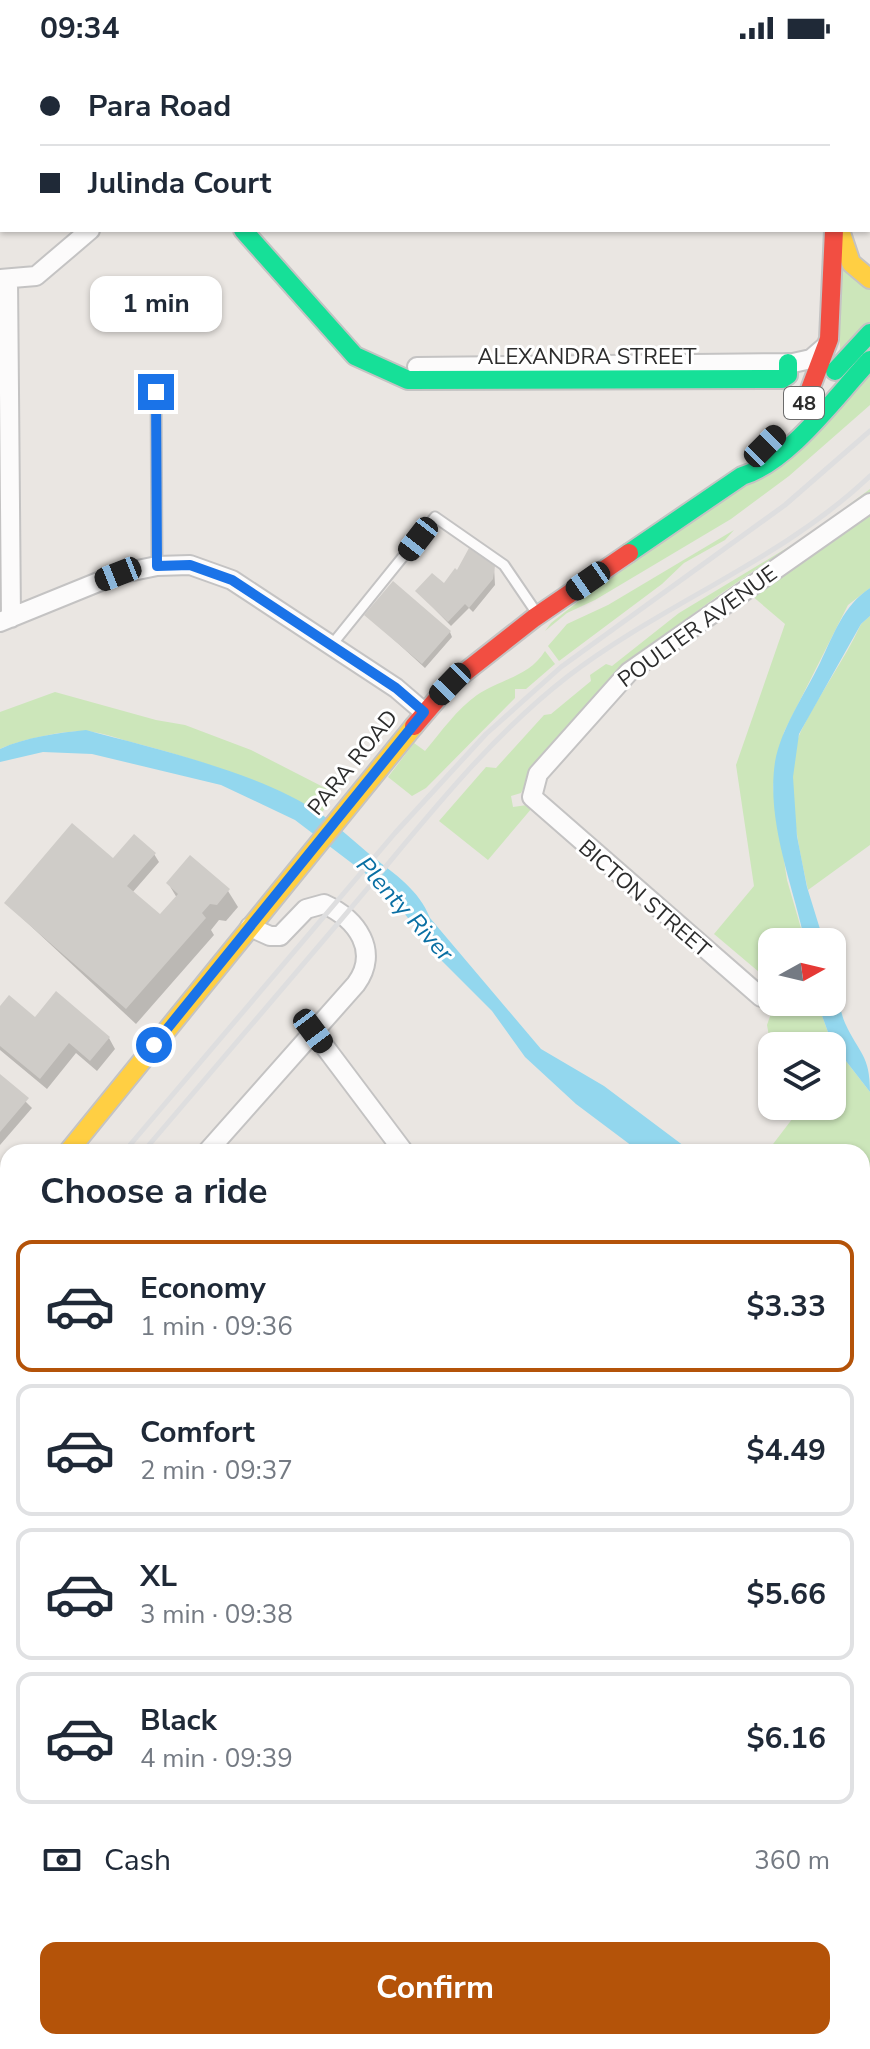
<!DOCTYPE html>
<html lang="en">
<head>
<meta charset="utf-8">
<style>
	:root { --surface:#fff; --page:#f6f6f7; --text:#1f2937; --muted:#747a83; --line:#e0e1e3; --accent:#b45309 }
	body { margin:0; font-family:"Nunito Sans",sans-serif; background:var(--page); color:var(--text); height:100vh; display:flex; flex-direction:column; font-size:30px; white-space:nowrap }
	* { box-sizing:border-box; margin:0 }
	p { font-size:26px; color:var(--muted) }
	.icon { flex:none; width:44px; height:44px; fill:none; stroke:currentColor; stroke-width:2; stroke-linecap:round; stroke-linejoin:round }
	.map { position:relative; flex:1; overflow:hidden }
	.drawer { position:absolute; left:0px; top:1088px; width:870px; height:906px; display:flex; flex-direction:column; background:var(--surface); border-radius:24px 24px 0 0; box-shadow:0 2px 6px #0004 }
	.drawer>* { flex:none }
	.guide { position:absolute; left:0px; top:0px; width:870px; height:176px; box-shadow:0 2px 6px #0004; display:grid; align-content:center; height:176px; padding:0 40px; background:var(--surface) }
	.needle { width:52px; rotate:82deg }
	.fabs { position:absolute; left:758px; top:872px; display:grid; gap:16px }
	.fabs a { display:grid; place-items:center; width:88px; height:88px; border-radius:16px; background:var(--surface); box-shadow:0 2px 6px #0004; font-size:40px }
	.end { position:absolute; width:36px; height:36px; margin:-18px; border:10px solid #1a73e8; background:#fff; box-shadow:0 0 0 4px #fff }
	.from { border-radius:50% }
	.bubble { position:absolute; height:56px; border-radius:16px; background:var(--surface); box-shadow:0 2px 6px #0004; font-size:26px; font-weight:700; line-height:56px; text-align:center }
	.car { position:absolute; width:24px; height:48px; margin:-24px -12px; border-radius:10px; box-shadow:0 0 6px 2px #0007; background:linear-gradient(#222 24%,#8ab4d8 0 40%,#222 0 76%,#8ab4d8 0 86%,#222 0) }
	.guide b { display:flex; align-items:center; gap:28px; height:76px; font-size:30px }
	.guide b+b { border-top:2px solid var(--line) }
	.guide i { width:20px; height:20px; background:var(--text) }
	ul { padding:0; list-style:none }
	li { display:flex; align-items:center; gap:24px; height:132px; margin:0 16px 12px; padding:0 24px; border:4px solid var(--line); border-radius:16px }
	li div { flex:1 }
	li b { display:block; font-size:30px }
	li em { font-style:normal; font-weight:700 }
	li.on { border-color:var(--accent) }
	li>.icon { width:72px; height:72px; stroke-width:1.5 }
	h2 { padding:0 40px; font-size:36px; line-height:96px }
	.pay { display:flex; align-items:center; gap:20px; height:88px; padding:0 40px; font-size:30px }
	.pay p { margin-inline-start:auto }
	.button { display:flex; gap:16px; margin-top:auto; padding:16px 40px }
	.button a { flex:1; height:92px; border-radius:16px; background:var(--accent); color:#fff; font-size:32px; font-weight:700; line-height:92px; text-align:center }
	.status { display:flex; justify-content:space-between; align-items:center; height:56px; padding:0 40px; background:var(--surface); direction:ltr }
	.status svg { height:22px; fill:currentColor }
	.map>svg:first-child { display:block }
	.green { fill:#cce6ba }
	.pitch { fill:#d7eab7 }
	.water { fill:#93d7ee }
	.shadow { fill:#0003 }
	.building { fill:#cfccc8 }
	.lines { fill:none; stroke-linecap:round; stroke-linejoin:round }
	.lane-casing { stroke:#c4c3c3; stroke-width:13 }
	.street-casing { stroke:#c4c3c3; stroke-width:22 }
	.fast-casing { stroke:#c4c3c3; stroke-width:22 }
	.slow-casing { stroke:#c4c3c3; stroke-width:22 }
	.jam-casing { stroke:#c4c3c3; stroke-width:22 }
	.lane { stroke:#fcfbfb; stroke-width:9 }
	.street { stroke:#fcfbfb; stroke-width:18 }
	.fast { stroke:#16e098; stroke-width:18 }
	.slow { stroke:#ffcf43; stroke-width:18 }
	.jam { stroke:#f24e42; stroke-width:18 }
	.rail { stroke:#dededf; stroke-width:5 }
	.route { stroke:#1a73e8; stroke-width:10 }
	.labels { text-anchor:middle; stroke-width:6; stroke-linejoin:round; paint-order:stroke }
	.shield { fill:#fff; stroke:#6b6b6b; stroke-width:2 }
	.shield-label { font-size:20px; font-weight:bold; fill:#2c2c2c }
	.street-label { font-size:22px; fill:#2c2c2c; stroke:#fff }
	.water-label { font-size:24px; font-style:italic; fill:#096fa3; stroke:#fff }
</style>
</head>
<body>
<div class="status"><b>09:34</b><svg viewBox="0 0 49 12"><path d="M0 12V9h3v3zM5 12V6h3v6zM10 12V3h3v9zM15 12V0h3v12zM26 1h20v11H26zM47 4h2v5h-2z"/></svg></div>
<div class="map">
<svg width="870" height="1993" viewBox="0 0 870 1993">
	<rect width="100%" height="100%" fill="#eae6e2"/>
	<path class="green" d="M 839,207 L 870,230 L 870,268 L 840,300 Z
		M 870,315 L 870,349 L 789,420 L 731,463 L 595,544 L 567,557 L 545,575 L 551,567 Z
		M 870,433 L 870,437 C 765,509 650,575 567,673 C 549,694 533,712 521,737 L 511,740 L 513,751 L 527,749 L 532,752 L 488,804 L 439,765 L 486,711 L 496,712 L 544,659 L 551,658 L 591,625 L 590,619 L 606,608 L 612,610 L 679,557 L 810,478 Z
		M 870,457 L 870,532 L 848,549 L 784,676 L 773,731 L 787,824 L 805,886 L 772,886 L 772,927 L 714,878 L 754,830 L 736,709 L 785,568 L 751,539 Z
		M 734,474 L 725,484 L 684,507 L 662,528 L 559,605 L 548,590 L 567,568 L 608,549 Z
		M 870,560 L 870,789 L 808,834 C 799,791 781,716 801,675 C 819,638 844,605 861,568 Z
		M 545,595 L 555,608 L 526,633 L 515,633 L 515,642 L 426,732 L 412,740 L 388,721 L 414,687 L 425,695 C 441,676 457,653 477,639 C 500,623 529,621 545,595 Z
		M 55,636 L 156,664 L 185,669 L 251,694 L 335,737 L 321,758 C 262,724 196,703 131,686 C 116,682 98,675 83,675 C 61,675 19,684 0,693 L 0,656 Z
		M 775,946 L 817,946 L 832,987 L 870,1036 L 870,1142 L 862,1142 L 862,1096 L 767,1096 L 802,1050 L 832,1050 L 832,990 L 772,990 L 772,996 L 767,969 Z"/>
	<path class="pitch" d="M 307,1986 L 376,1986 L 366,1993 L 309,1993 Z"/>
	<path class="water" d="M 870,532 L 870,560 L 861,568 L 799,678 L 793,721 L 797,780 L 807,831 L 824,886 L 805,886 C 793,829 766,766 775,706 C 781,672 805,638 820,607 C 834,578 843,550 870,532 Z
		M 86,674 C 156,693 262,717 321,758 C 339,771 356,787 373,801 C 396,819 419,834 430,862 L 541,993 L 604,1030 L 692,1096 L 640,1096 L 576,1048 L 525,1001 L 492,955 L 434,897 L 387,834 L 295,764 L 221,729 L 92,698 L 43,696 L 0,706 L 0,693 C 26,681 57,677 86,674 Z
		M 832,906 C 839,926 837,949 845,967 C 859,998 870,998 870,1036 L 832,987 L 817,946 L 832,946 Z"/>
	<path class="shadow" d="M 494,511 L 495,529 L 473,556 L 469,552 L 451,570 L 417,535 L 444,530 Z
		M 367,559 L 450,576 L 452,581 L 425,612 Z
		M 154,798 L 159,806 L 132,837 L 160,862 L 177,842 L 168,827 L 228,835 L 238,851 L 226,865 L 219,864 L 211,874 L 214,879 L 136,968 L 6,847 L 114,805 Z
		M 0,953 L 109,982 L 115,993 L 97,1015 L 76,997 L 47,1033 L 0,994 Z
		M 0,1020 L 32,1052 L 0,1089 Z
		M 258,1986 L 323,1986 L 314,1993 L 249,1993 Z"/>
	<path class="building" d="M 469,492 L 495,510 L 493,523 L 469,552 L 465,548 L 448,566 L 415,535 L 432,517 L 444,527 L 455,512 L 457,514 Z
		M 393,525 L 451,575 L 422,608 L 364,559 Z
		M 72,767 L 113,802 L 134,778 L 156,797 L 127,830 L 160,858 L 178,838 L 166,827 L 190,799 L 230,833 L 217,849 L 210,848 L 202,857 L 206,862 L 126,953 L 4,847 Z
		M 56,935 L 110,981 L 90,1005 L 69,987 L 40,1023 L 0,990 L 0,950 L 9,939 L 35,961 Z
		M 0,1018 L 29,1042 L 0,1076 Z
		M 255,1986 L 303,1986 L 294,1993 L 228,1993 L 248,1991 Z"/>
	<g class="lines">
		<g class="lane-casing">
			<path id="lane" d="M 868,103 L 870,101
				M 156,336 L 157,510
				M 330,591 L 435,461 L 504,509 L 536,556"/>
		</g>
		<g class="street-casing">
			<path id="street" d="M 91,0 L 92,2
				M 493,0 L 500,2
				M 637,2 L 782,0
				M 0,223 L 36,220 L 90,174
				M 8,223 L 11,562
				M 417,311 L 793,307 L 811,303 L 826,290
				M 0,566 L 118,518 L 157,510 L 190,509 L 232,524 L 396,632 L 424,656
				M 532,741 L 538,718 L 629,616 L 870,447
				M 532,741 L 761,941
				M 313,975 L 404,1096
				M 207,1096 L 356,928 C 380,895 357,863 324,848 L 306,853 L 280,880 L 270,880 L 250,871
				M 0,1332 L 8,1323
				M 862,1381 L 862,1339
				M 862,1479 L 870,1478
				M 0,1695 L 8,1689
				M 27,1993 L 32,1986
				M 412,1993 L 421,1986
				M 856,1993 L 856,1986"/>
		</g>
		<g class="fast-casing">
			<path id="fast" d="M 838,0 L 838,2
				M 243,174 L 355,300 L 408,324 L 782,323 L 788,319 L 788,307
				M 835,315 L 870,277
				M 629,497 L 742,420 C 790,405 835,341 870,304"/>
		</g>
		<g class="slow-casing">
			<path id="slow" d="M 840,174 L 851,207 L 870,223
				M 68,1096 L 414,670"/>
		</g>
		<g class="jam-casing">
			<path id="jam" d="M 806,344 L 829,283 L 834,174
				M 414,670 L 450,628 L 534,562 L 629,497
				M 0,1176 L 8,1167"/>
		</g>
		<use href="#lane" class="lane"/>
		<use href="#street" class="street"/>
		<use href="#fast" class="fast"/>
		<use href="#slow" class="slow"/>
		<use href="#jam" class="jam"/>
		<path class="rail" d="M 124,1096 L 395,777 L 486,678 L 561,611 L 785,449 L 870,375
			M 143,1096 C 218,1008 293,921 367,833 C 429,759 491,680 567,621 C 663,547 781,505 870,420
			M 0,1242 L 8,1233
			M 0,1264 L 8,1256"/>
	</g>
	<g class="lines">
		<path class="route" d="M 154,989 L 424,656 L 396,632 L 232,524 L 190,509 L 157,510 L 156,336"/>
	</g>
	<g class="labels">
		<rect class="shield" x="784" y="331" width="40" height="32" rx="6"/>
		<g class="shield-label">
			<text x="804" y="354">48</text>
		</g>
		<g class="street-label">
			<text x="587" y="308">ALEXANDRA STREET</text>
			<text transform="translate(697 570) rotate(-36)" y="8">POULTER AVENUE</text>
			<text transform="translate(352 706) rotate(-51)" y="8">PARA ROAD</text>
			<text transform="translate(645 842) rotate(41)" y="8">BICTON STREET</text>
		</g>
		<g class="water-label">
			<text transform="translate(405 853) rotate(48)" y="8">Plenty River</text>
		</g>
	</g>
</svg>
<div class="fabs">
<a><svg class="needle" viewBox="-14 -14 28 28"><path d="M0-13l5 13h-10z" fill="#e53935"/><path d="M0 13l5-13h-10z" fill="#747a83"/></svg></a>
<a><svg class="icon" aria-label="layers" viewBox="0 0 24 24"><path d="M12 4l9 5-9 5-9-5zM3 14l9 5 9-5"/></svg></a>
</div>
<i class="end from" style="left:154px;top:989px"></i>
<i class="end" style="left:156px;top:336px"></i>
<div class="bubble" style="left:90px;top:220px;width:132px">1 min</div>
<i class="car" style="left:765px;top:390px;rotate:45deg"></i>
<i class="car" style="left:418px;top:483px;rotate:218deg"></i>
<i class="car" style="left:118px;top:518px;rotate:248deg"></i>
<i class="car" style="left:588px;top:525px;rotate:235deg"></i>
<i class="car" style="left:450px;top:628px;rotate:224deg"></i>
<i class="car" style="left:313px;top:975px;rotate:143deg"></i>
<div class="guide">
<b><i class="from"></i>Para Road</b>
<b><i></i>Julinda Court</b>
</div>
<section class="drawer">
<h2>Choose a ride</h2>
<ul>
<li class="on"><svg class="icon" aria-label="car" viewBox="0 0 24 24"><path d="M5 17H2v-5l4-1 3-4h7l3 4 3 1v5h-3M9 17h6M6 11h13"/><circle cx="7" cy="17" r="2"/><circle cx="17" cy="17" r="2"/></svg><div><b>Economy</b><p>1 min · 09:36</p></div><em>$3.33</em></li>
<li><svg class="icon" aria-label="car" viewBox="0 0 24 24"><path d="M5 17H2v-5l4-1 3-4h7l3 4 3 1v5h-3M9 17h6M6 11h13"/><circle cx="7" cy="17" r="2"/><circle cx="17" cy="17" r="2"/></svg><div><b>Comfort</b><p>2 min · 09:37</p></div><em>$4.49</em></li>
<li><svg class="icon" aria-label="car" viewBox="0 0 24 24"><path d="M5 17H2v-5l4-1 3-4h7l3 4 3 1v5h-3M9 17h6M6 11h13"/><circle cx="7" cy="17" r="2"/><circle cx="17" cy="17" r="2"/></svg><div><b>XL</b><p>3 min · 09:38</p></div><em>$5.66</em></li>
<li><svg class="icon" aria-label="car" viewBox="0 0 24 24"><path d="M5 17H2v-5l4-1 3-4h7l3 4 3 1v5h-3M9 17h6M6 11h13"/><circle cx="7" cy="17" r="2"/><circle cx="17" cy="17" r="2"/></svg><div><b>Black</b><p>4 min · 09:39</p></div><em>$6.16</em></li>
</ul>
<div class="pay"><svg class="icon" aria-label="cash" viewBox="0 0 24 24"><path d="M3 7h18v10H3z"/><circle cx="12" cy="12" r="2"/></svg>Cash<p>360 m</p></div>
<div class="button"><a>Confirm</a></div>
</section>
</div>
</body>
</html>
